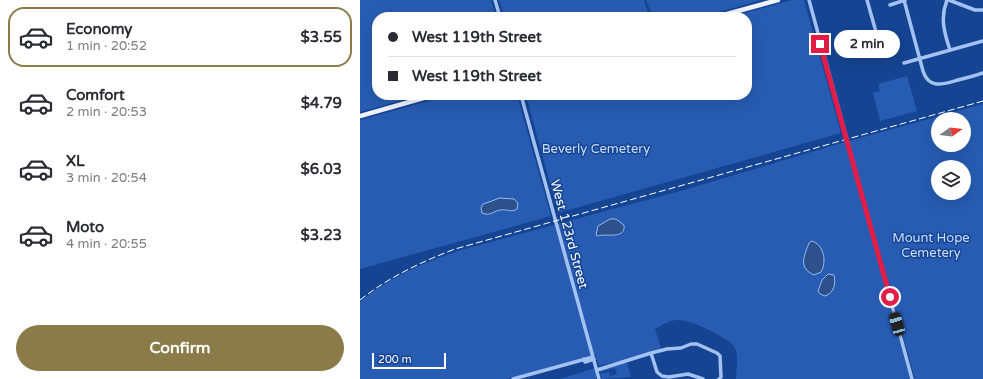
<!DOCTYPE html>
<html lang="en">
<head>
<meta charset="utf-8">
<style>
	:root { --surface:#fff; --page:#f7f7f7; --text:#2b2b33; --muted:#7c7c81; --line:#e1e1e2; --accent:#8a7b49 }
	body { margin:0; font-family:"Varela Round",sans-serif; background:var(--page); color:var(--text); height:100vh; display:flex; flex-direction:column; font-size:15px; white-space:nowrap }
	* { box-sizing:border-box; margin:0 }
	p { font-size:13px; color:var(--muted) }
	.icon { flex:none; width:22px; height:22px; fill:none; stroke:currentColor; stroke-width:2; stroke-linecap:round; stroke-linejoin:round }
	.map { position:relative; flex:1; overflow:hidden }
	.sheet { display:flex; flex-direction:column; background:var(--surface); width:360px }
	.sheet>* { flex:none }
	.top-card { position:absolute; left:12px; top:12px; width:380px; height:88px; border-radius:16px; box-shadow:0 4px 16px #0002; display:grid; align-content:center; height:88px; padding:0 16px; background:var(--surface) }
	.needle { width:26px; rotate:76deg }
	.buttons { position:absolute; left:571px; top:112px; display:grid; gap:8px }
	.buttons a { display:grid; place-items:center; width:40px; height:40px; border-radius:50%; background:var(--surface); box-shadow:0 4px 16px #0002; font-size:20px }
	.scale { position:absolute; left:12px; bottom:10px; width:74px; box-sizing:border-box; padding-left:4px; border:2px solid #fff; border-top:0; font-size:11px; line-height:14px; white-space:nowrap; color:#fff; -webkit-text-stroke:3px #154493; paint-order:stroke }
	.end { position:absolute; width:18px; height:18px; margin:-9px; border:5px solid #e11d48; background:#fff; box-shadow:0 0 0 2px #fff }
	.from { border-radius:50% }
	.bubble { position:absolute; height:28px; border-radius:14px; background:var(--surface); box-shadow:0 4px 16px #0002; font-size:13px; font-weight:700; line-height:28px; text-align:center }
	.car { position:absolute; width:12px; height:24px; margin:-12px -6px; border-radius:5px; box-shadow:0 0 3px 1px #0007; background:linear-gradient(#222 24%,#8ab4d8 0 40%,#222 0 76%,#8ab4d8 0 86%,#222 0) }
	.top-card b { display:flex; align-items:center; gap:14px; height:38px; font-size:15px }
	.top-card b+b { border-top:1px solid var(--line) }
	.top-card i { width:10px; height:10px; background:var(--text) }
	ul { padding:7px 0 0; list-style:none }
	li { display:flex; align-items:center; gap:12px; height:60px; margin:0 8px 6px; padding:0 8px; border:2px solid transparent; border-radius:16px }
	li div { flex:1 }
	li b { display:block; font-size:15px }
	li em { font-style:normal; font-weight:700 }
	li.on { border-color:var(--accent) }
	li>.icon { width:36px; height:36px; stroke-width:1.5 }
	.button { display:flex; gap:8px; margin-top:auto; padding:8px 16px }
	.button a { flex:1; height:46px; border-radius:24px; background:var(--accent); color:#fff; font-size:16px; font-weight:700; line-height:46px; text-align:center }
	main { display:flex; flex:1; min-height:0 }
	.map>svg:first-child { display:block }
	.green { fill:#275cb2; fill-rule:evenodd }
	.water { fill:#2e508b; stroke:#96bbf4 }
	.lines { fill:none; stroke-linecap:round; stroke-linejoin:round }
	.minor { stroke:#a4c2f1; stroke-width:3.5 }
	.major { stroke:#eef3ff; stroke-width:4.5 }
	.rail { stroke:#fff; stroke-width:1; stroke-dasharray:7 3; stroke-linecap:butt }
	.route { stroke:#e11d48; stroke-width:5 }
	.labels { text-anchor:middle; stroke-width:3; stroke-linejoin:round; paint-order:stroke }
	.park-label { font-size:13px; fill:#cbdefc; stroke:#154493 }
	.street-label { font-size:13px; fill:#fff; stroke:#154493 }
</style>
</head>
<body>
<main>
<section class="sheet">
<ul>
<li class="on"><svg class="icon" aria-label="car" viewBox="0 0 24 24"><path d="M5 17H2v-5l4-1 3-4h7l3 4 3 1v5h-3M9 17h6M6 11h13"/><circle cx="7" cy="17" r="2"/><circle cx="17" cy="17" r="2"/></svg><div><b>Economy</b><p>1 min · 20:52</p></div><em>$3.55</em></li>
<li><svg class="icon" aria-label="car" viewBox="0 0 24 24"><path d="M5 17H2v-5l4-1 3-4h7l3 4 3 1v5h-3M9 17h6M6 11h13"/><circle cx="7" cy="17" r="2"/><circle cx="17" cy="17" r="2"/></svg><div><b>Comfort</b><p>2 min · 20:53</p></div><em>$4.79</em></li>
<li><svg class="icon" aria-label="car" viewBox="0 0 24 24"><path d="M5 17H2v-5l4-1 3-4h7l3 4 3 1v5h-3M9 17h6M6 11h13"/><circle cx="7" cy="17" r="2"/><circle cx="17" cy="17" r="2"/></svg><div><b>XL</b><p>3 min · 20:54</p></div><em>$6.03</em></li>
<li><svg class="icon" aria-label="car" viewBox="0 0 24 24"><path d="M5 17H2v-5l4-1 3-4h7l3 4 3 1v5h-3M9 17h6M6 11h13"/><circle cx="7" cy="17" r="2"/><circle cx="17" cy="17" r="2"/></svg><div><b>Moto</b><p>4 min · 20:55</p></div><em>$3.23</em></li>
</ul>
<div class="button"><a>Confirm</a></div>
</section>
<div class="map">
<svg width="623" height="379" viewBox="0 0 623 379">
	<rect width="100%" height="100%" fill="#154493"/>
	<path class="green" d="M 0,0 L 131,0 L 136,17 L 17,17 L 17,95 L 60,95 L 0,112 Z
		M 139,0 L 284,0 L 289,17 L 144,17 Z
		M 286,0 L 402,0 L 341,17 L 293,17 Z
		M 432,0 L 444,0 L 481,133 L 198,213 L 166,95 L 387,95 L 387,17 L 370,17 Z
		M 547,76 L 557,111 L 520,121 L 513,93 L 520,91 L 518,84 Z
		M 90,95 L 157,95 L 191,216 L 0,269 L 0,120 Z
		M 623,104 L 623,379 L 555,379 L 489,141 ZM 578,119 L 604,119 L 604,145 L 578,145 ZM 578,167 L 604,167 L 604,193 L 578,193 Z
		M 485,142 L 550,379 L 376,379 C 376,370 379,356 375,348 C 370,338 329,319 318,320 C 310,320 302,325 295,329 L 301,348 L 266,359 L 271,377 L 242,379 L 240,374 L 249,372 L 250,376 L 257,374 L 255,368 L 240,372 L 240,371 L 256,365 L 255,362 L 239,366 L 235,355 L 147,379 L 0,379 L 0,302 C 29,277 65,262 101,250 L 324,190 Z
		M 235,368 L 237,377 L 236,377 L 236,379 L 200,379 Z"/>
	<path class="water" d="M 139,198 L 154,199 L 158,203 L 157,209 C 151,213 148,209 141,210 C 134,210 131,217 122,213 L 121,208 L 123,204 L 132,201 Z
		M 250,219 L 256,219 L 264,225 C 266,240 245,233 238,236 L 236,235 L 238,226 Z
		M 452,241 C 464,245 467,262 461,272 L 454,275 C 438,268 444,256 449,243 Z
		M 468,274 L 474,275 C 476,284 474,293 465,296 L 460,294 L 458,291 L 462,280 Z"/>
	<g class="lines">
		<path class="minor" d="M 135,0 L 140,17
			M 449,0 L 552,379
			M 507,0 L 520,46
			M 544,0 L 563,71 C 569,90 584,84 598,80 C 606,78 615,76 623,73
			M 587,0 C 580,18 584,32 590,50
			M 589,0 L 615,10 L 623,10
			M 530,5 L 545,0
			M 544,63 L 623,41
			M 161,95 L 239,379
			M 224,359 L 225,362 L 234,359
			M 237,370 L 291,353
			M 153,379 L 233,357
			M 343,379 L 328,374 L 309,377 L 302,376 L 297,372 L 291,353 L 307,349 L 321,348 L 331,344 L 337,344 L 357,353 L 360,356 L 361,377 L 359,379"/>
		<path class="major" d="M 356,17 L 418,0
			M 0,116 L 74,95"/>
		<path class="rail" d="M 0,300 C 29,277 61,262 95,249 L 623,101"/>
	</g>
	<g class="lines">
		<path class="route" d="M 460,44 L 530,297"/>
	</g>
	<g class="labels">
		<g class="park-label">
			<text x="236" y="153">Beverly Cemetery</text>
			<text x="571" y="242">Mount Hope<tspan x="571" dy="15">Cemetery</tspan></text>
		</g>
		<g class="street-label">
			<text transform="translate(210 234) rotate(75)" y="5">West 123rd Street</text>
		</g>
	</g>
</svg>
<div class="buttons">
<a><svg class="needle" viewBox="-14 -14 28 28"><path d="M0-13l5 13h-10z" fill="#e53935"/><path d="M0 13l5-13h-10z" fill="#7c7c81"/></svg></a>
<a><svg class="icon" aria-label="layers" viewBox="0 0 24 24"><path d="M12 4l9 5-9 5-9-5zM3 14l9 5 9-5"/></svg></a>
</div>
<div class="scale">200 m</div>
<i class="end from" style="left:530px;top:297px"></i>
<i class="end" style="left:460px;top:44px"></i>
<div class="bubble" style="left:474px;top:30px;width:66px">2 min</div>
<i class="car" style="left:537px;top:324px;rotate:344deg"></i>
<div class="top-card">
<b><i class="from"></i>West 119th Street</b>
<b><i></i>West 119th Street</b>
</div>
</div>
</main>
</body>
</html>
